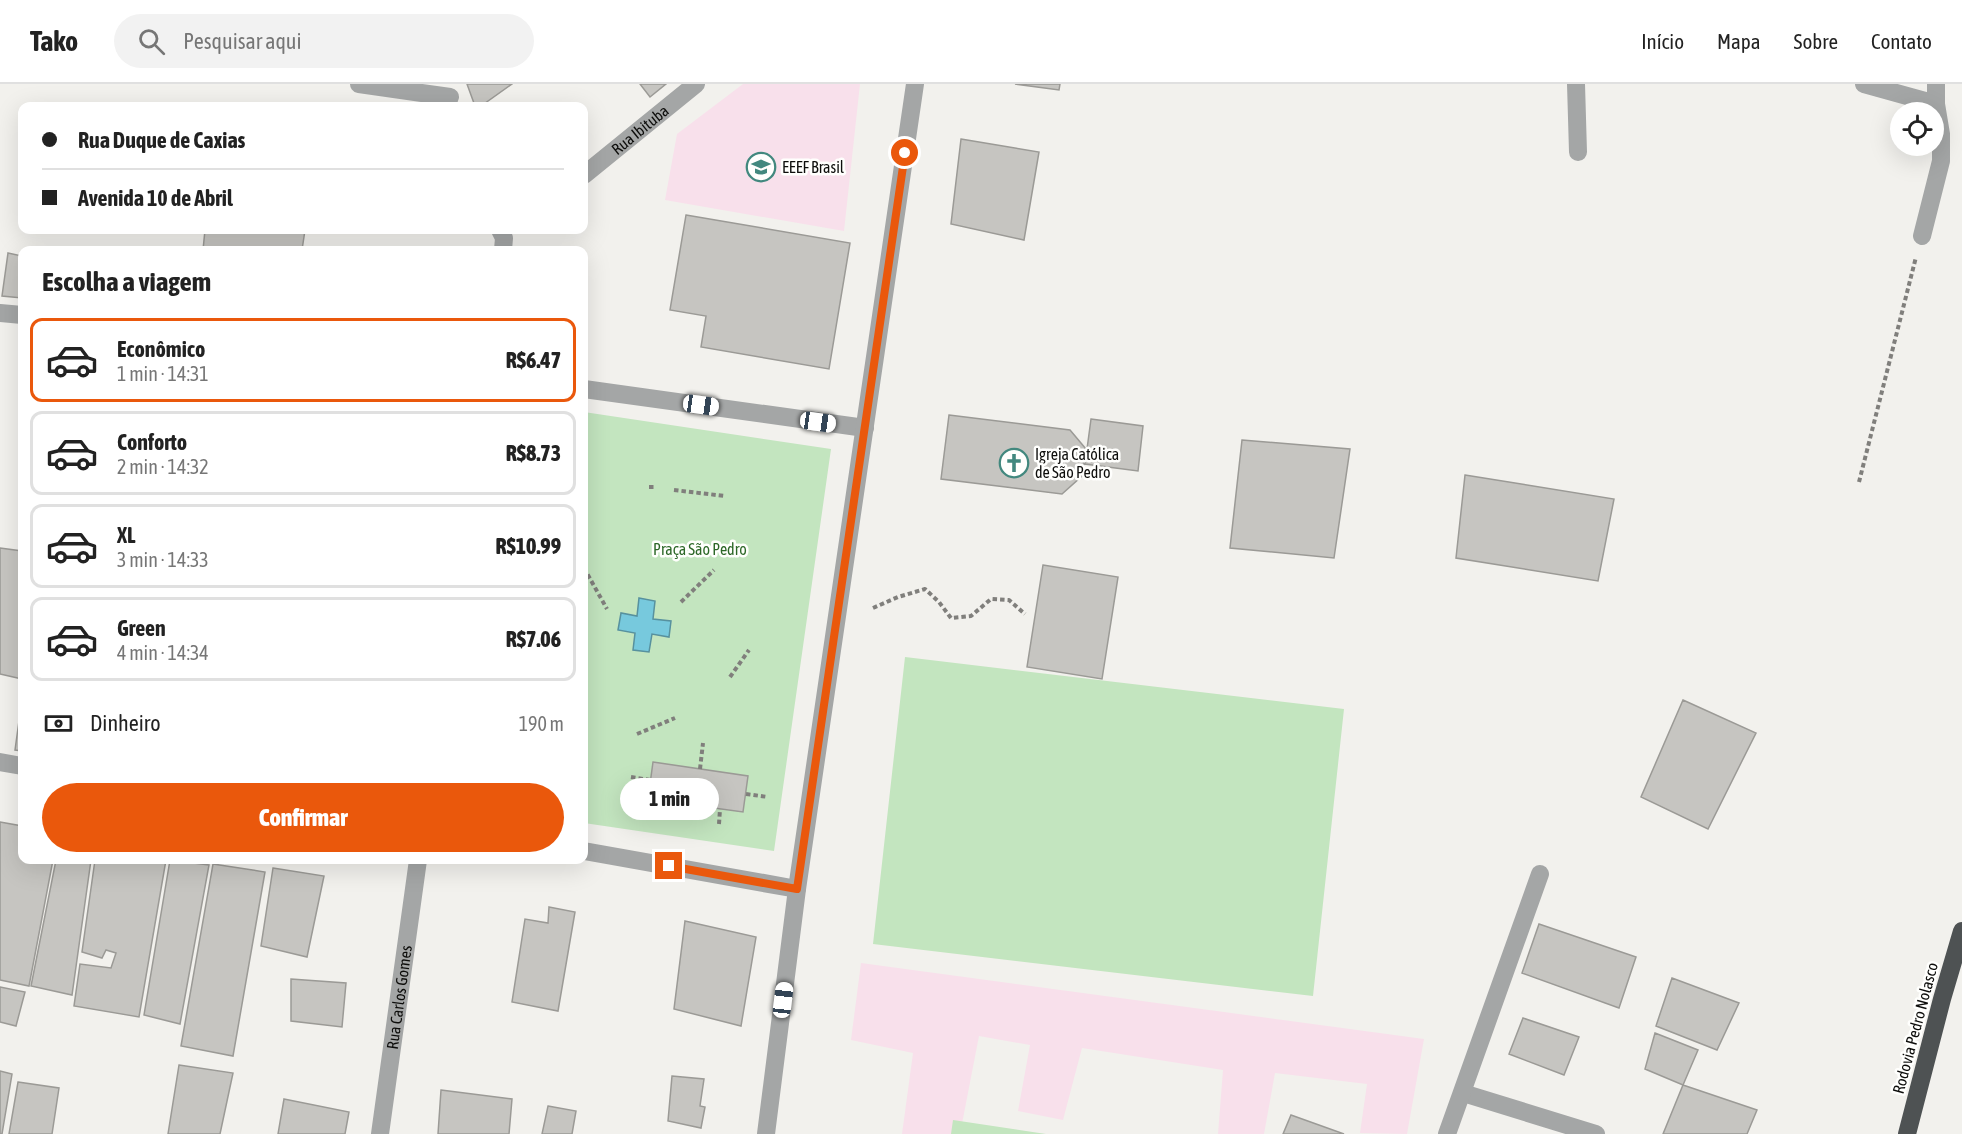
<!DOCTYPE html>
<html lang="pt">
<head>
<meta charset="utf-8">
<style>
	:root { --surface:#fff; --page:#f2f2f2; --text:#222; --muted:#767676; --line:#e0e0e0; --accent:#ea580c }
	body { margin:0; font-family:"Asap Condensed",sans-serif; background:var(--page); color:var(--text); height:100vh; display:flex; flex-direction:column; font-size:22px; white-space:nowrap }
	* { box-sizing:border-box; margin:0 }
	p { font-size:20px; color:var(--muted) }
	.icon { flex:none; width:33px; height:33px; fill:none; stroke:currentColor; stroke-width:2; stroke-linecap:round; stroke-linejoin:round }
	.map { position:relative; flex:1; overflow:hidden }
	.panel { position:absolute; left:18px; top:162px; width:570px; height:618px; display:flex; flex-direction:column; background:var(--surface); border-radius:12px; box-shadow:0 6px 24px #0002 }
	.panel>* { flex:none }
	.hud { position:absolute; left:18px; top:18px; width:570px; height:132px; border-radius:12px; box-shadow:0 6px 24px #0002; display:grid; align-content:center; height:132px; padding:0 24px; background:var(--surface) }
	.tools { position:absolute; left:1890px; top:18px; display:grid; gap:12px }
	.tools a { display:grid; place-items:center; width:54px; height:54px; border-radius:50%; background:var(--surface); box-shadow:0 6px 24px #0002; font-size:30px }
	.end { position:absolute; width:27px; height:27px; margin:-14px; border:8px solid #ea580c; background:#fff; box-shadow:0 0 0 3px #fff }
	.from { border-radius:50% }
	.bubble { position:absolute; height:42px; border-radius:21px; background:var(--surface); box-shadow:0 6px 24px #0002; font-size:20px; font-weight:800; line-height:42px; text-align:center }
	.car { position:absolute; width:18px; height:36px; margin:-18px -9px; border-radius:8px; box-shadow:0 0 4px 2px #0007; background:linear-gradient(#fff 24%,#345 0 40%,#fff 0 76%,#345 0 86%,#fff 0) }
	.hud b { display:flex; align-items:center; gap:21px; height:57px; font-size:22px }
	.hud b+b { border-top:2px solid var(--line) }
	.hud i { width:15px; height:15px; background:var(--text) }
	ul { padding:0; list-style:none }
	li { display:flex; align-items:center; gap:18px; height:84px; margin:0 12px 9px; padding:0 12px; border:3px solid var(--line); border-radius:12px }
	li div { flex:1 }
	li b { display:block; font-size:22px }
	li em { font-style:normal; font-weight:800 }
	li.active { border-color:var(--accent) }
	li>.icon { width:54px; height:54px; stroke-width:1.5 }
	h2 { padding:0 24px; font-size:27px; line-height:72px }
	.pay { display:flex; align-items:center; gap:15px; height:66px; padding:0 24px; font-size:22px }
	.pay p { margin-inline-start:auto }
	.button { display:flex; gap:12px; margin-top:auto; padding:12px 24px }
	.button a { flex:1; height:69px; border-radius:36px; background:var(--accent); color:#fff; font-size:24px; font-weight:800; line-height:69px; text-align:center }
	header { display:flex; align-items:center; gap:36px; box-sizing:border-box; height:84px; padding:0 30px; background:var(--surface); border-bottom:2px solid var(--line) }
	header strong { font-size:28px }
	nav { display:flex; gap:33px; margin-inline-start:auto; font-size:21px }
	.search { width:420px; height:54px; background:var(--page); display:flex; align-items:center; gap:15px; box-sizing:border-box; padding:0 21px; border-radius:33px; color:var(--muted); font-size:22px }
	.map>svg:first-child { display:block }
	.education { fill:#f8e0eb }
	.green { fill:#c3e5bf }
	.water { fill:#77c9dd; stroke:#57919e; stroke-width:1.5 }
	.building { fill:#c6c5c1; stroke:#9b9a96; stroke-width:1.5 }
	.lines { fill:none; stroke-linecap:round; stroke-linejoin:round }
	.path { stroke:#807f7c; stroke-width:4; stroke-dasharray:4.5 3; stroke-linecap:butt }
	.minor { stroke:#a4a6a6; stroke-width:18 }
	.highway { stroke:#4e5253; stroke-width:18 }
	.route { stroke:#ea580c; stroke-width:8 }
	.labels { text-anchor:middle; stroke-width:5; stroke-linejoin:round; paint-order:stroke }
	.street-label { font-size:16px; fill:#0d0d0b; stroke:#fffffd }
	.poi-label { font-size:16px; fill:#0d0d0b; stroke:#fffffd; text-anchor:start }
	.park-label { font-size:16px; fill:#2c6727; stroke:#fffffd }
</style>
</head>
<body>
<header>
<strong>Tako</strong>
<div class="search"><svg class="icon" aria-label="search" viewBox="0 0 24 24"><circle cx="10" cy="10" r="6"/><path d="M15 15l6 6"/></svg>Pesquisar aqui</div>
<nav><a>Início</a><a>Mapa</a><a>Sobre</a><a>Contato</a></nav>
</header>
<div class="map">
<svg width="1962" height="1050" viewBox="0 0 1962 1050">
	<rect width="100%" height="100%" fill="#f2f1ed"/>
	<path class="education" d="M 743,0 L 860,0 L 844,147 L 665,116 L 677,50 Z
		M 861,879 L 1424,955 L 1407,1050 L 1360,1049 L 1367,1000 L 1275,989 L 1264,1050 L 1218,1050 L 1223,986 L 1082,964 L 1063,1036 L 1018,1027 L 1030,961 L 979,952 L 960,1050 L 902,1050 L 913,969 L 851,956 Z"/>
	<path class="green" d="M 584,328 L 831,365 L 774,767 L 584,739 Z
		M 905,573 L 1344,625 L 1313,912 L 873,860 Z
		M 953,1036 L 1046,1050 L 951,1050 Z"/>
	<path class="water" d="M 639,514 L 655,517 L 653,535 L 671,537 L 669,553 L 652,550 L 649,568 L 633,566 L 635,549 L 618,546 L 621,529 L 637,532 Z"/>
	<path class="building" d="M 467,0 L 512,0 L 481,22 L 475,22 Z
		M 640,0 L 666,0 L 650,13 Z
		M 1015,0 L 1060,0 L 1059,6 Z
		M 961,55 L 1039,68 L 1024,156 L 951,140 Z
		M 686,131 L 850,159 L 829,285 L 701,263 L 706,232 L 670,226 Z
		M 205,146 L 305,146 L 302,166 L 203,166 Z
		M 8,169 L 22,172 L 22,214 L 2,212 Z
		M 949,331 L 1070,346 L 1086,365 L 1082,392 L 1062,410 L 941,395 Z
		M 1091,335 L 1143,342 L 1138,387 L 1085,380 Z
		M 1242,356 L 1350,365 L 1334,474 L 1230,464 Z
		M 1465,391 L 1614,415 L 1598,497 L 1456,474 Z
		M 0,464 L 22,467 L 22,595 L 0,590 Z
		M 1043,481 L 1118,493 L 1102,595 L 1027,583 Z
		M 22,615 L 22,667 L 15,666 Z
		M 1683,616 L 1756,649 L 1708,745 L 1641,713 Z
		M 653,678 L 748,692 L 743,728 L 648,715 Z
		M 0,738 L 22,742 L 22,776 L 53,776 L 29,902 L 0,896 Z
		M 56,776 L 91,776 L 72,911 L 31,902 Z
		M 95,776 L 166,776 L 139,933 L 74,922 L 80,880 L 111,884 L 116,869 L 106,866 L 102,874 L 82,868 Z
		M 170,776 L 209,781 L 180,940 L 144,931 Z
		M 213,780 L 265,788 L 233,972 L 181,962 Z
		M 273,784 L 324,792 L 307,873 L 261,862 Z
		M 549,823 L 575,828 L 558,927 L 512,918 L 525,835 L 548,839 Z
		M 685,837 L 756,853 L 741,942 L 674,925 Z
		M 1539,840 L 1636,873 L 1619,924 L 1522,889 Z
		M 1672,894 L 1739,919 L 1717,966 L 1656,942 Z
		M 291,895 L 346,899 L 342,943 L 291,937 Z
		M 0,903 L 25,908 L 16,942 L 0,938 Z
		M 1523,934 L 1579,953 L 1564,991 L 1509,970 Z
		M 1655,949 L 1698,966 L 1683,1001 L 1645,985 Z
		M 179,981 L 233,989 L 220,1050 L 168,1050 Z
		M 0,987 L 12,990 L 2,1050 L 0,1050 Z
		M 672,992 L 704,995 L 700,1022 L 705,1023 L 701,1044 L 668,1037 Z
		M 18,998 L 59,1004 L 52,1050 L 9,1050 Z
		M 1683,1001 L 1757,1026 L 1747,1050 L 1663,1050 Z
		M 441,1006 L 512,1015 L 509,1050 L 438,1050 Z
		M 284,1015 L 349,1028 L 345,1050 L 278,1050 Z
		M 548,1022 L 576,1027 L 572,1050 L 542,1050 Z
		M 1291,1031 L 1344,1050 L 1283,1050 Z"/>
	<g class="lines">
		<path class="path" d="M 1859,398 L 1916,173
			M 649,403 L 654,403
			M 674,406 L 725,412
			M 584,484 L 607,525
			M 681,518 L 714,486
			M 873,524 L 898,513 L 925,505 L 939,518 L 951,534 L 971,532 L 991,515 L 1009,516 L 1025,530
			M 730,593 L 749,566
			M 637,650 L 675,634
			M 700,685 L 703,659
			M 631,693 L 650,696
			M 746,710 L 768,713
			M 664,731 L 665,717
			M 719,740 L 720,725"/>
		<g class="minor">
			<path d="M 359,0 L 450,13"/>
			<path d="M 1576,0 L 1578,68"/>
			<path d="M 1864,0 L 1936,20"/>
			<path id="s1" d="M 584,91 L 696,0"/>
			<path d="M 500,146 L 504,154 L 503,166"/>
			<path d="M 1922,152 L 1941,77 L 1941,50 L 1936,20 L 1936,0"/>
			<path d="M 0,229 L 22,231"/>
			<path d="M 584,305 L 865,344"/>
			<path d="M 0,678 L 22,682"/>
			<path d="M 584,767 L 797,805"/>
			<path d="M 1463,1009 L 1596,1050"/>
			<path id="s2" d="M 380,1050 L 418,776"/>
			<path d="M 766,1050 L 797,805 L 915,0"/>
			<path d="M 1447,1050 L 1540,790"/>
		</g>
		<path class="highway" d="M 1907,1050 L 1942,915 L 1962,847"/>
	</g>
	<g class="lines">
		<path class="route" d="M 669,782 L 797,805 L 905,69"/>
	</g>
	<defs>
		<g id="school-ring" transform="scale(1.5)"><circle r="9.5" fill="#fffffd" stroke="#42887e" stroke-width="1.5"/><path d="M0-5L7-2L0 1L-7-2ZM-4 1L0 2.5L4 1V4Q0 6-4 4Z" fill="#42887e"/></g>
		<g id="church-ring" transform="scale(1.5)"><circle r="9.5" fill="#fffffd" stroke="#42887e" stroke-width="1.5"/><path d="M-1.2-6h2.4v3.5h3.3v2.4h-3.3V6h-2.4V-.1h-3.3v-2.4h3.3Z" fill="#42887e"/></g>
	</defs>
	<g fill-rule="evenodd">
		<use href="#school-ring" x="761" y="83"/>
		<use href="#church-ring" x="1014" y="379"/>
	</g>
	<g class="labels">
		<g class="street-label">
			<text dy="6" stroke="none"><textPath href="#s1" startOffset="72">Rua Ibituba</textPath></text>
			<text dy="6" stroke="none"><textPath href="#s2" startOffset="138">Rua Carlos Gomes</textPath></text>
			<text transform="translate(1915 944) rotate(-75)" y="6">Rodovia Pedro Nolasco</text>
		</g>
		<g class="poi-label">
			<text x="782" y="89">EEEF Brasil</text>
			<text x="1035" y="376">Igreja Católica<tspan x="1035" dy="18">de São Pedro</tspan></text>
		</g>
		<g class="park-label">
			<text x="700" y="471">Praça São Pedro</text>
		</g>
	</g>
</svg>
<div class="tools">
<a><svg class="icon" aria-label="locate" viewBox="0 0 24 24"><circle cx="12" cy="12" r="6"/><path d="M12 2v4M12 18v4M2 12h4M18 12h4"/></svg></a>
</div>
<i class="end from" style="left:905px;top:69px"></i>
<i class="end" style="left:669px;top:782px"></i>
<div class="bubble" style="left:620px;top:694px;width:99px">1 min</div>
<i class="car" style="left:701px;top:321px;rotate:98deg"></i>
<i class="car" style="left:818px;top:338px;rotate:98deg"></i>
<i class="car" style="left:783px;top:916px;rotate:7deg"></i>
<div class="hud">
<b><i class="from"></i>Rua Duque de Caxias</b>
<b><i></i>Avenida 10 de Abril</b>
</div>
<section class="panel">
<h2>Escolha a viagem</h2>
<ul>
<li class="active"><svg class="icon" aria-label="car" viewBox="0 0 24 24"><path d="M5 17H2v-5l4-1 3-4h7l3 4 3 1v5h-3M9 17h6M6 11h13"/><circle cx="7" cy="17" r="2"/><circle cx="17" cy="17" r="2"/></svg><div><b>Econômico</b><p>1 min · 14:31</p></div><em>R$6.47</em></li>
<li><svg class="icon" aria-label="car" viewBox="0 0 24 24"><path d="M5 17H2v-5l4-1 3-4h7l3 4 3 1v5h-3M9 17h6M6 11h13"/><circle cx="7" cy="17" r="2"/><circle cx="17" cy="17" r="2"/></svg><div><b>Conforto</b><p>2 min · 14:32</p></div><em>R$8.73</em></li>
<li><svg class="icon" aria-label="car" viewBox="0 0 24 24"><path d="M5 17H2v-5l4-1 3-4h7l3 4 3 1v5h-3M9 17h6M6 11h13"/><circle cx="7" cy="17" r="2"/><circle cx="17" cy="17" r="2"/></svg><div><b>XL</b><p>3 min · 14:33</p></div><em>R$10.99</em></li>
<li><svg class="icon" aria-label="car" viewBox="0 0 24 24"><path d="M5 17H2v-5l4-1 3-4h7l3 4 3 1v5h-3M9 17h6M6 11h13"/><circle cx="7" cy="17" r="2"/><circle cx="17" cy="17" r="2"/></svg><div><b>Green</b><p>4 min · 14:34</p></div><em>R$7.06</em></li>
</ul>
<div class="pay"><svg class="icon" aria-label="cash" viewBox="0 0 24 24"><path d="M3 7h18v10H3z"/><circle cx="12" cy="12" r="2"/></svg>Dinheiro<p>190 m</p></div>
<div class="button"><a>Confirmar</a></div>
</section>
</div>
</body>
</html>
